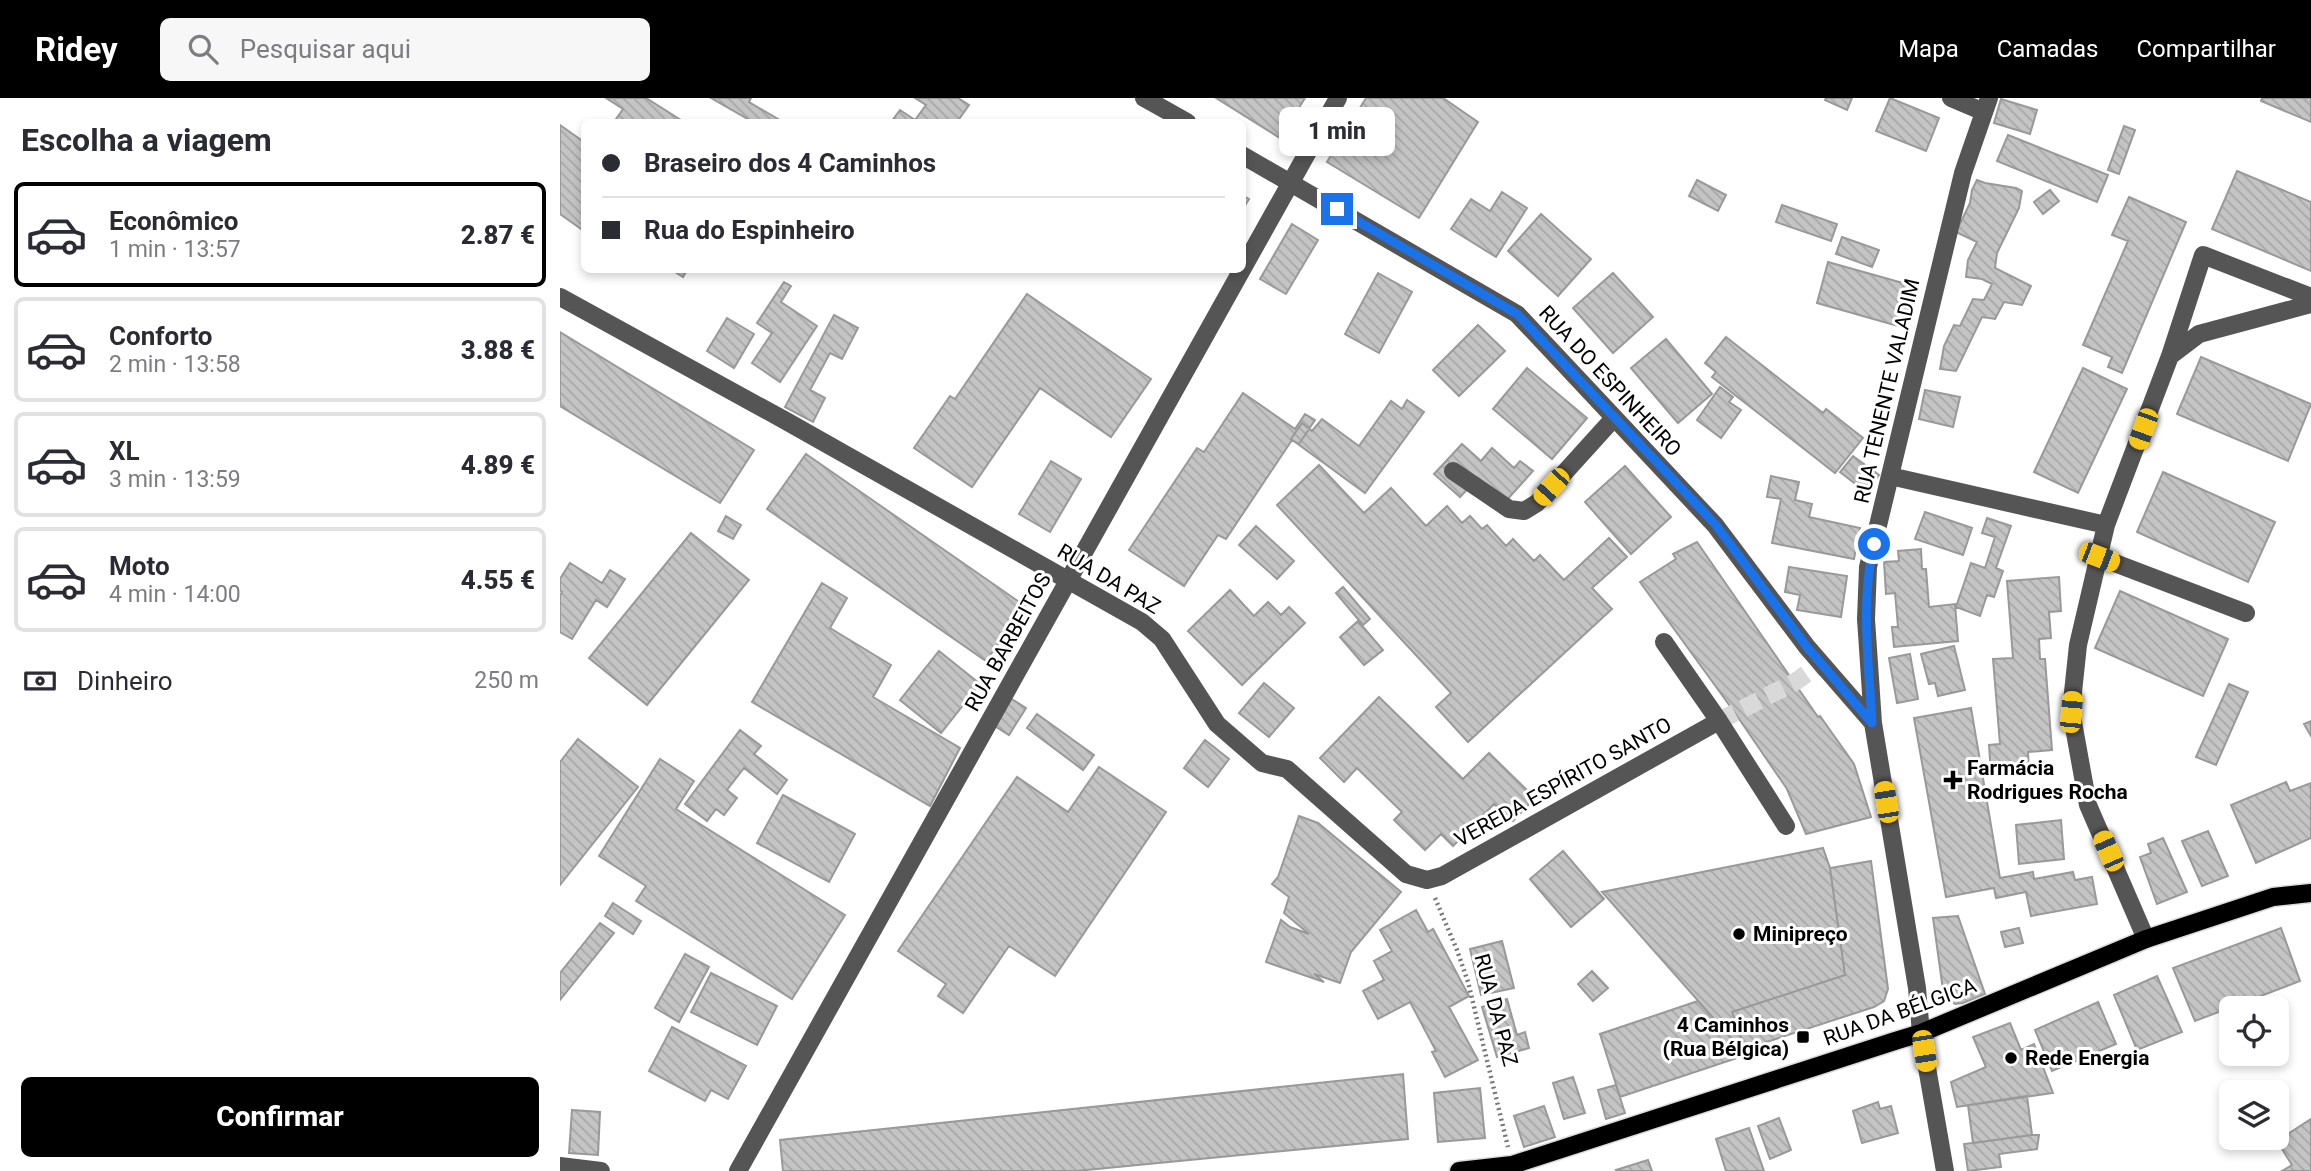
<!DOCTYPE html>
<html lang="pt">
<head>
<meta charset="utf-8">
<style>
	:root { --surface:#fff; --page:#f7f7f7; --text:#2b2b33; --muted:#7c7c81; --line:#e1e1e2; --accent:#000 }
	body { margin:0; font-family:Roboto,sans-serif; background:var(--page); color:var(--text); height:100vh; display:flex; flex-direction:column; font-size:26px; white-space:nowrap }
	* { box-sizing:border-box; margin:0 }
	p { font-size:23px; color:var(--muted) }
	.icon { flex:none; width:38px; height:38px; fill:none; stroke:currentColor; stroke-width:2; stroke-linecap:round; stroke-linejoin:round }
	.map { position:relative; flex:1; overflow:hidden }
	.sheet { display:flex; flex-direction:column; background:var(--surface); width:560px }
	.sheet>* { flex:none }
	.banner { position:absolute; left:21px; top:21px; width:665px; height:154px; border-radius:10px; box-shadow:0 4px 10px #0003; display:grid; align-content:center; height:154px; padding:0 21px; background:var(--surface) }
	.fabs { position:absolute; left:1659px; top:898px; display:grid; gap:14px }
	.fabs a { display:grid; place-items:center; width:70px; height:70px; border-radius:10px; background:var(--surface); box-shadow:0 4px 10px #0003; font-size:35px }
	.end { position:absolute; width:32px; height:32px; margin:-16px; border:9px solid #1a73e8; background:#fff; box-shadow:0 0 0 4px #fff }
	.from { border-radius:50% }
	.bubble { position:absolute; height:49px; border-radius:10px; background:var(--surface); box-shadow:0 4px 10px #0003; font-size:23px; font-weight:800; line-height:49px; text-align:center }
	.car { position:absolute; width:21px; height:42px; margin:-21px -10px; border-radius:9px; box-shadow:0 0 5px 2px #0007; background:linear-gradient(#f5c518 24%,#345 0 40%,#f5c518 0 76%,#345 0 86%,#f5c518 0) }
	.banner b { display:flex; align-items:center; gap:24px; height:66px; font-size:26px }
	.banner b+b { border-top:2px solid var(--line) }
	.banner i { width:18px; height:18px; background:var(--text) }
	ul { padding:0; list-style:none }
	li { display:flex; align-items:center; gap:21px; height:105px; margin:0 14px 10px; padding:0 7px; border:4px solid var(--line); border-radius:10px }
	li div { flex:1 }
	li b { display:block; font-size:26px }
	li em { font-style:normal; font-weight:800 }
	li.on { border-color:var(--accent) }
	li>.icon { width:63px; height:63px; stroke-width:1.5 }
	h2 { padding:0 21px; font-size:32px; line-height:84px }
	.pay { display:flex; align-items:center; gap:18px; height:77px; padding:0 21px; font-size:26px }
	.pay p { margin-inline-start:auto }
	.button { display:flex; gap:14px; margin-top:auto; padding:14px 21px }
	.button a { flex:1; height:80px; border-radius:10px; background:var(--accent); color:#fff; font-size:28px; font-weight:800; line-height:80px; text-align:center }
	header { display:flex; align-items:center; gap:42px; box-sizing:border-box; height:98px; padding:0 35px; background:var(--accent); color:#fff }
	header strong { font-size:33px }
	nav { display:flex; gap:38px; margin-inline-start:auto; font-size:24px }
	.search { width:490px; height:63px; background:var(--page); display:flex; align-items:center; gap:18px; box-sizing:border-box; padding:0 24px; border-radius:10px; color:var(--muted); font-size:26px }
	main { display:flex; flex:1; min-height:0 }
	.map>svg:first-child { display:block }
	.building { fill:url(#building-back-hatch); stroke:#999; stroke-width:2 }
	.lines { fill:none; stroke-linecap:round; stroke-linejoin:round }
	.minor-tunnel { stroke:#d9d9d9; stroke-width:18; stroke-dasharray:18 9; stroke-linecap:butt }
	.major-casing { stroke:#dbdbdb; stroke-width:21 }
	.path { stroke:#777; stroke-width:4.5; stroke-dasharray:2 3.5; stroke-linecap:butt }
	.minor { stroke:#555; stroke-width:18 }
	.major { stroke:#000; stroke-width:18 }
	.route { stroke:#1a73e8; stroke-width:9 }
	.poi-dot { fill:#000; stroke:#fff; stroke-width:2.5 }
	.labels { text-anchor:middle; stroke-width:6; stroke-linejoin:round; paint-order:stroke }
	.street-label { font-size:21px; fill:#000; stroke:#fff }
	.poi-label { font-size:21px; font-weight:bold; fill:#000; stroke:#fff; text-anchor:start }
</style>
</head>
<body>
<header>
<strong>Ridey</strong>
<div class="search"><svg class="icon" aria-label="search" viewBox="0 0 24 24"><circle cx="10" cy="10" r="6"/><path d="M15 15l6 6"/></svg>Pesquisar aqui</div>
<nav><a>Mapa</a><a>Camadas</a><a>Compartilhar</a></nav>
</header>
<main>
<section class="sheet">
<h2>Escolha a viagem</h2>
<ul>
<li class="on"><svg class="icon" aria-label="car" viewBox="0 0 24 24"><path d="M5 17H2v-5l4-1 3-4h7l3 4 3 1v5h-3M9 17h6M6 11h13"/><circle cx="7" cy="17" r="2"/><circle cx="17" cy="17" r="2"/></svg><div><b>Econômico</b><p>1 min · 13:57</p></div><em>2.87 €</em></li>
<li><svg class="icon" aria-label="car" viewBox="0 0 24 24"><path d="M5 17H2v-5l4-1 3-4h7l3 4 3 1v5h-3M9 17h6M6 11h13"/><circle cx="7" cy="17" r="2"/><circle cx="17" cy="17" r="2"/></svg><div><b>Conforto</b><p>2 min · 13:58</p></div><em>3.88 €</em></li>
<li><svg class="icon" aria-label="car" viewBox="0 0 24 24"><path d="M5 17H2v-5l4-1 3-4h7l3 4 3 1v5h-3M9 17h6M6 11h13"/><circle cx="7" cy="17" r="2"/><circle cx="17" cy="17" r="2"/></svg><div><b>XL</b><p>3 min · 13:59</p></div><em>4.89 €</em></li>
<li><svg class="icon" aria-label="car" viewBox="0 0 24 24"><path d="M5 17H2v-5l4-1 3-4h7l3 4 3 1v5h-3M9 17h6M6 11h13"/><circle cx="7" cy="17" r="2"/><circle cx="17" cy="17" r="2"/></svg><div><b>Moto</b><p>4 min · 14:00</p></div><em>4.55 €</em></li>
</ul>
<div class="pay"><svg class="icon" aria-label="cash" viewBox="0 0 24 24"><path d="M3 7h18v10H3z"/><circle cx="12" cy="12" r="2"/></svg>Dinheiro<p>250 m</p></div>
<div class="button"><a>Confirmar</a></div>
</section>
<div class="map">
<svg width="1751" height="1073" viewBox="0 0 1751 1073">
	<defs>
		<pattern id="building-back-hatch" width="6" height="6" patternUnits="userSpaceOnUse" patternTransform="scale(1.75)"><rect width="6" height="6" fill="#c4c4c4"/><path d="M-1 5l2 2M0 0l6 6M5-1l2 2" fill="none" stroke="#a7a7a7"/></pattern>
	</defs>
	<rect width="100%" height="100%" fill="#fff"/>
	<path class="building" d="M 46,0 L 86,0 L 124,24 L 54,24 L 63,11 Z
		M 151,0 L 191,0 L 189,4 L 223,24 L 193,24 Z
		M 355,0 L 398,0 L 409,7 L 397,24 L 331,24 L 340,12 L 355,22 L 366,7 Z
		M 656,0 L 745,0 L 720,40 Z
		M 806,0 L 883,0 L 918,24 L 859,120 L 767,64 Z
		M 1266,0 L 1292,0 L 1287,12 L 1265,2 Z
		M 1330,0 L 1379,20 L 1366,53 L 1316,33 Z
		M 1702,0 L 1751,0 L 1751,24 L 1701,3 Z
		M 1441,1 L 1477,12 L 1470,36 L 1434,25 Z
		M 0,27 L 24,44 L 24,133 L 0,116 Z
		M 1564,28 L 1575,32 L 1559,76 L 1548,72 Z
		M 1448,37 L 1548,77 L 1537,104 L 1437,63 Z
		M 1677,73 L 1751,104 L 1751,173 L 1652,131 Z
		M 1137,82 L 1166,97 L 1158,113 L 1129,98 Z
		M 1417,82 L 1425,85 L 1456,90 L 1462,93 L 1459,110 L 1437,155 L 1435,170 L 1471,188 L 1462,207 L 1444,204 L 1435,221 L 1422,219 L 1396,273 L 1380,271 L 1384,248 L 1394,227 L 1400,228 L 1413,201 L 1424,202 L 1432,186 L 1422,181 L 1406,179 L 1408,162 L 1417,144 L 1396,134 L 1410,105 L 1412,92 Z
		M 1490,92 L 1499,103 L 1483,116 L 1474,104 Z
		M 942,94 L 967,110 L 936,159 L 891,131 L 911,101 L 930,113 Z
		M 682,97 L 689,101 L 682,112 Z
		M 1569,99 L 1626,124 L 1562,275 L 1548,269 L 1552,259 L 1523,247 L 1568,143 L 1552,137 Z
		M 1222,107 L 1277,126 L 1271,143 L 1216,124 Z
		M 981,116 L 1031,161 L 998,198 L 948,153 Z
		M 732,126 L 758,142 L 726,196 L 700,181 Z
		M 1282,139 L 1319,152 L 1312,169 L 1276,156 Z
		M 1268,164 L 1357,189 L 1345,230 L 1257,205 Z
		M 112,172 L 127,172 L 123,179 Z
		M 818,175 L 852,194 L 819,255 L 785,236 Z
		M 1053,175 L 1093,219 L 1053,255 L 1013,210 Z
		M 224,184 L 231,188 L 221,204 L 257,228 L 220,284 L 192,265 L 212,235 L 197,225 Z
		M 467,196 L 591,281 L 551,339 L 480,290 L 412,389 L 354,350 L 390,298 L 395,301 Z
		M 274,217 L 298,230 L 282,261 L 270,255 L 250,292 L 265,300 L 253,324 L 225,309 Z
		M 167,220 L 194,236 L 174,270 L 147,253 Z
		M 918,227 L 945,253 L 899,298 L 873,272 Z
		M 0,234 L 194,352 L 160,405 L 0,308 Z
		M 1166,239 L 1263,315 L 1266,311 L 1303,340 L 1275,375 L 1152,279 L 1156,274 L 1145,265 Z
		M 1106,241 L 1152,296 L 1118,325 L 1071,270 Z
		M 1641,259 L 1751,306 L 1728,363 L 1617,316 Z
		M 967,270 L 1027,320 L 992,361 L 933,311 Z
		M 1523,270 L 1567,291 L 1518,395 L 1474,374 Z
		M 1160,289 L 1173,299 L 1169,304 L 1181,312 L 1161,340 L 1137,322 Z
		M 1365,292 L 1400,299 L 1393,329 L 1359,321 Z
		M 683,295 L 735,331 L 745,316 L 755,322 L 739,346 L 732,342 L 666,441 L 658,437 L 624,488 L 569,452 L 637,350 L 644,354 Z
		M 847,302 L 864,314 L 805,395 L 731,341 L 742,325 L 752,333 L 762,321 L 799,348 L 831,303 L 842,311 Z
		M 902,346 L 921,363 L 932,350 L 954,370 L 960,363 L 973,373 L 945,404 L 918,380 L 900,399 L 874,376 Z
		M 246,356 L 465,508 L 426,563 L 207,411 Z
		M 1293,358 L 1319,377 L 1306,394 L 1280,374 Z
		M 491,363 L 521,381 L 490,434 L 459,416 Z
		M 759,367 L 804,415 L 831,390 L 866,428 L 887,408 L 902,425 L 910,418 L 922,431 L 927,427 L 946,448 L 953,441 L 974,463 L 980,457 L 1004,482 L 1049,440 L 1067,459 L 1032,490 L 1052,511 L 908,644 L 876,609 L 891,595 L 717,407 Z
		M 1065,368 L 1111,419 L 1071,456 L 1025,404 Z
		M 1603,374 L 1715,424 L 1688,484 L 1577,434 Z
		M 1211,378 L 1239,384 L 1235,402 L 1252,406 L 1249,419 L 1300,430 L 1294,461 L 1212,445 L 1221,401 L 1207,399 Z
		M 1365,414 L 1412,430 L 1403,457 L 1355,441 Z
		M 166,418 L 181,427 L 173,441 L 158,433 Z
		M 1427,420 L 1451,428 L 1436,470 L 1443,473 L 1434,499 L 1427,497 L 1420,518 L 1396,509 L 1411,465 L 1425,470 L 1435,439 L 1422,435 Z
		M 696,428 L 734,463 L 717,481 L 679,447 Z
		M 131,435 L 189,482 L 87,607 L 29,560 Z
		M 1137,444 L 1258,619 L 1260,618 L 1294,666 L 1311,719 L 1246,736 L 1227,691 L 1175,615 L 1080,484 L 1116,461 L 1113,456 Z
		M 1361,451 L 1362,471 L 1366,471 L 1369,509 L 1395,506 L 1398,543 L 1334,549 L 1332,529 L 1338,529 L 1335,495 L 1326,496 L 1324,464 L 1339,463 L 1338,453 Z
		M 10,465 L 42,485 L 50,472 L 65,481 L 47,509 L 36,502 L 12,541 L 0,534 L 0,497 L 2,494 L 0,492 L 0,481 Z
		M 1229,469 L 1287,478 L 1281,519 L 1237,512 L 1240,497 L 1225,494 Z
		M 1499,479 L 1501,513 L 1489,514 L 1491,540 L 1479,541 L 1480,561 L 1485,561 L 1492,652 L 1468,654 L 1469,673 L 1431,676 L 1429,647 L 1440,646 L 1433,561 L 1453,560 L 1447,483 Z
		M 262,485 L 287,500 L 270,530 L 331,567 L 313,599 L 400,650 L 370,708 L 192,604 Z
		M 783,489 L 810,521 L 803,527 L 776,495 Z
		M 670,492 L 694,518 L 708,504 L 721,517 L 729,509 L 745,525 L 682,587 L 628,533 Z
		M 1560,493 L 1668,541 L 1643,598 L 1535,550 Z
		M 798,523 L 823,552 L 804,567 L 780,539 Z
		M 1394,548 L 1405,592 L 1378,598 L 1375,585 L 1369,586 L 1361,556 Z
		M 379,553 L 420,586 L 381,635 L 340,602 Z
		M 1350,556 L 1358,601 L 1337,605 L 1329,560 Z
		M 704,585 L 734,610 L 709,639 L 679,615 Z
		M 1669,586 L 1688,594 L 1656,667 L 1636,659 Z
		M 819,599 L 903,681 L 929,655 L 975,700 L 953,723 L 934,706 L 893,748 L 881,736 L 865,752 L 834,722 L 842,714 L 797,670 L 784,684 L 760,660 Z
		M 450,600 L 466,610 L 449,637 L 433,627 Z
		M 1411,610 L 1440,780 L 1473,774 L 1474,781 L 1513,774 L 1515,782 L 1532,779 L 1537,806 L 1471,818 L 1466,794 L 1436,800 L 1434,790 L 1386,799 L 1354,620 Z
		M 477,616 L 534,657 L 523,672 L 467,630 Z
		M 1751,623 L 1751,638 L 1744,626 Z
		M 180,632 L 201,648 L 194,656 L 227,682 L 217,696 L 184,670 L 167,692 L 177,700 L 164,717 L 156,711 L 147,723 L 125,706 Z
		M 18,641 L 78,689 L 0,787 L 0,664 Z
		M 645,642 L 669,661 L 648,689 L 624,670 Z
		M 100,661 L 134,683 L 116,711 L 285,817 L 232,901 L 76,803 L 86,788 L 39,758 Z
		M 539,669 L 606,714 L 495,878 L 449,848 L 403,915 L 378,898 L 386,886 L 338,853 L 457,679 L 508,714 Z
		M 1726,684 L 1730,693 L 1751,685 L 1751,740 L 1696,765 L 1671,707 Z
		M 223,697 L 295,736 L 269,784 L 197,745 Z
		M 739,718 L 758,725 L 841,794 L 791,854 L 780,885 L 754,876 L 764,884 L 706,864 L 721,822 L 730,829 L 749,836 L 724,815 L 729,799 L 712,786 L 718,779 Z
		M 1501,722 L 1504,761 L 1459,766 L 1456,727 Z
		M 1648,733 L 1668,778 L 1642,788 L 1622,743 Z
		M 1603,740 L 1627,794 L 1597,806 L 1580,759 L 1591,755 L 1588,746 Z
		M 1263,750 L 1270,770 L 1285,877 L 1172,914 L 1185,951 L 1186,957 L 1042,794 Z
		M 1003,753 L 1044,801 L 1011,829 L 970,781 Z
		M 1311,763 L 1328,891 L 1324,903 L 1314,909 L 1185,951 L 1172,914 L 1285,877 L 1270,770 Z
		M 53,805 L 81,823 L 73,836 L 45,818 Z
		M 856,812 L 868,834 L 873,831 L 909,898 L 889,909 L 918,962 L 885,979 L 872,954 L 876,953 L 850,904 L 818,921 L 803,893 L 824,882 L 814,863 L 832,853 L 820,832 Z
		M 1398,818 L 1425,896 L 1403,905 L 1395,906 L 1385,898 L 1383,892 L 1373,820 Z
		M 40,825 L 54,835 L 0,902 L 0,875 Z
		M 1459,830 L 1463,845 L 1445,849 L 1441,834 Z
		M 1721,830 L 1740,883 L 1635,923 L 1613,870 Z
		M 942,843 L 954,890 L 921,897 L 910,851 Z
		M 125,856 L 149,869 L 119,924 L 95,910 Z
		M 1032,873 L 1048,890 L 1033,903 L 1018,886 Z
		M 151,875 L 217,908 L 197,947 L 131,914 Z
		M 1597,878 L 1622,934 L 1577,952 L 1554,897 Z
		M 947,901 L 957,937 L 965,934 L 969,950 L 937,959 L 922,909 Z
		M 1138,903 L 1186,957 L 1060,999 L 1040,936 Z
		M 1538,904 L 1556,946 L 1492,973 L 1475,932 Z
		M 1450,925 L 1461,952 L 1474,946 L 1493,995 L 1397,1009 L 1391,984 L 1426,969 L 1413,939 Z
		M 112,929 L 186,968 L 168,1001 L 151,992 L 145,1003 L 89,973 Z
		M 843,976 L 848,1041 L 516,1073 L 223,1073 L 220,1042 Z
		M 1013,979 L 1025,1015 L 1004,1021 L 993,985 Z
		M 1056,987 L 1065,1015 L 1046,1021 L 1038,992 Z
		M 920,990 L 925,1040 L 878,1044 L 874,995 Z
		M 1467,998 L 1472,1037 L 1413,1045 L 1408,1007 Z
		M 1318,1004 L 1320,1011 L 1331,1008 L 1338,1035 L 1302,1045 L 1293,1013 Z
		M 984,1008 L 995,1039 L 964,1049 L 954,1018 Z
		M 12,1012 L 40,1014 L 38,1057 L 9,1055 Z
		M 1219,1020 L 1231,1052 L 1210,1061 L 1198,1028 Z
		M 1751,1021 L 1751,1073 L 1722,1073 L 1732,1067 L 1717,1043 Z
		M 1189,1030 L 1204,1073 L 1166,1073 L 1156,1041 Z
		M 1472,1037 L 1479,1037 L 1477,1051 L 1439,1056 L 1441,1069 L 1408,1073 L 1404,1046 Z
		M 1088,1062 L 1092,1073 L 1057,1073 L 1056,1072 Z"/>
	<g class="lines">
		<path class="minor-tunnel" d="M 1159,623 L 1235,584 L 1262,565"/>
		<g class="major-casing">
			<path id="major" d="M 899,1073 L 952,1067 L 1335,943 L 1361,935 L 1586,841 L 1713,799 L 1751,795"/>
		</g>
		<path class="path" d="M 875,800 L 897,852 L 908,884 L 948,1049"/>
		<path class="minor" d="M 584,0 L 627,24
			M 1391,0 L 1424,14
			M 682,57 L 957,216 L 1155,427 L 1247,549 L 1313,625
			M 0,199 L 226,323 L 582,524 L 602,541 L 657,626 L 702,665 L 727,671 L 846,776 L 867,782 L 882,778 L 1159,623
			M 1610,258 L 1643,157 L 1751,199
			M 893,373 L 949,411 L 964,413 L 977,405 L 1054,320
			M 1330,378 L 1546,427
			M 1539,459 L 1686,515
			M 1104,544 L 1159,623 L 1226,728
			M 1586,841 L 1528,707 L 1511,613 L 1518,547 L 1546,427 L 1610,258 L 1639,236 L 1751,206
			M 0,1068 L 41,1073
			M 178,1073 L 778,0
			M 1385,1073 L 1361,935 L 1357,890 L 1313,625 L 1306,521 L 1308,469 L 1403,75 L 1429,0"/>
		<use href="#major" class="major"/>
	</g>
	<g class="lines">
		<path class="route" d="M 777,111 L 957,216 L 1155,426 L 1247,549 L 1312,625 C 1309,566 1300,504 1314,446"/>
	</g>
	<g class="poi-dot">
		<path d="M1389.5 671.5h7v7h7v7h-7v7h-7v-7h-7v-7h7z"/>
		<circle cx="1179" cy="836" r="7"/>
		<rect x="1236" y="932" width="14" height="14" rx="3.5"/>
		<circle cx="1451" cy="960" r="7"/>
	</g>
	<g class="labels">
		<g class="street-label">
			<text transform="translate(1050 283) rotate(47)" y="7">RUA DO ESPINHEIRO</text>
			<text transform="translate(1327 293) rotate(-77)" y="7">RUA TENENTE VALADIM</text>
			<text transform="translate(549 481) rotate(31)" y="7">RUA DA PAZ</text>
			<text transform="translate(448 544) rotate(-61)" y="7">RUA BARBEITOS</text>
			<text transform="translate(1003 684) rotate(-29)" y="7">VEREDA ESPÍRITO SANTO</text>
			<text transform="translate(936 912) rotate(75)" y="7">RUA DA PAZ</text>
			<text transform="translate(1340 914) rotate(-20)" y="7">RUA DA BÉLGICA</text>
		</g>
		<g class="poi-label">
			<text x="1407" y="677">Farmácia<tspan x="1407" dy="24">Rodrigues Rocha</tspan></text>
			<text x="1193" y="843">Minipreço</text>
			<text x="1229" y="934" text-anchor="end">4 Caminhos<tspan x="1229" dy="24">(Rua Bélgica)</tspan></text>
			<text x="1465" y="967">Rede Energia</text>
		</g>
	</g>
</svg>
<div class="fabs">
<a><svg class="icon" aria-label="locate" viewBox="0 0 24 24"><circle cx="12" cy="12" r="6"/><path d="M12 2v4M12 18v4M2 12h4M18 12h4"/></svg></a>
<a><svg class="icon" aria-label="layers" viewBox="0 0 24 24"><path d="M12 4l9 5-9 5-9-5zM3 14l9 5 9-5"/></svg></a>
</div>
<i class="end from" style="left:1314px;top:446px"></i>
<i class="end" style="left:777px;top:111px"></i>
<div class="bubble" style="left:719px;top:9px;width:116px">1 min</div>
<i class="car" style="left:1583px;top:331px;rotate:200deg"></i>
<i class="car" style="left:991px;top:389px;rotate:222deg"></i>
<i class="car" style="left:1539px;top:459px;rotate:111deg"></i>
<i class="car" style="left:1511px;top:614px;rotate:5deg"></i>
<i class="car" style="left:1326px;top:704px;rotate:351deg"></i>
<i class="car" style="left:1548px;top:753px;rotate:336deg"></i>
<i class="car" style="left:1364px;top:953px;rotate:171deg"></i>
<div class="banner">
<b><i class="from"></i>Braseiro dos 4 Caminhos</b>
<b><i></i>Rua do Espinheiro</b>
</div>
</div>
</main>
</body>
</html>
